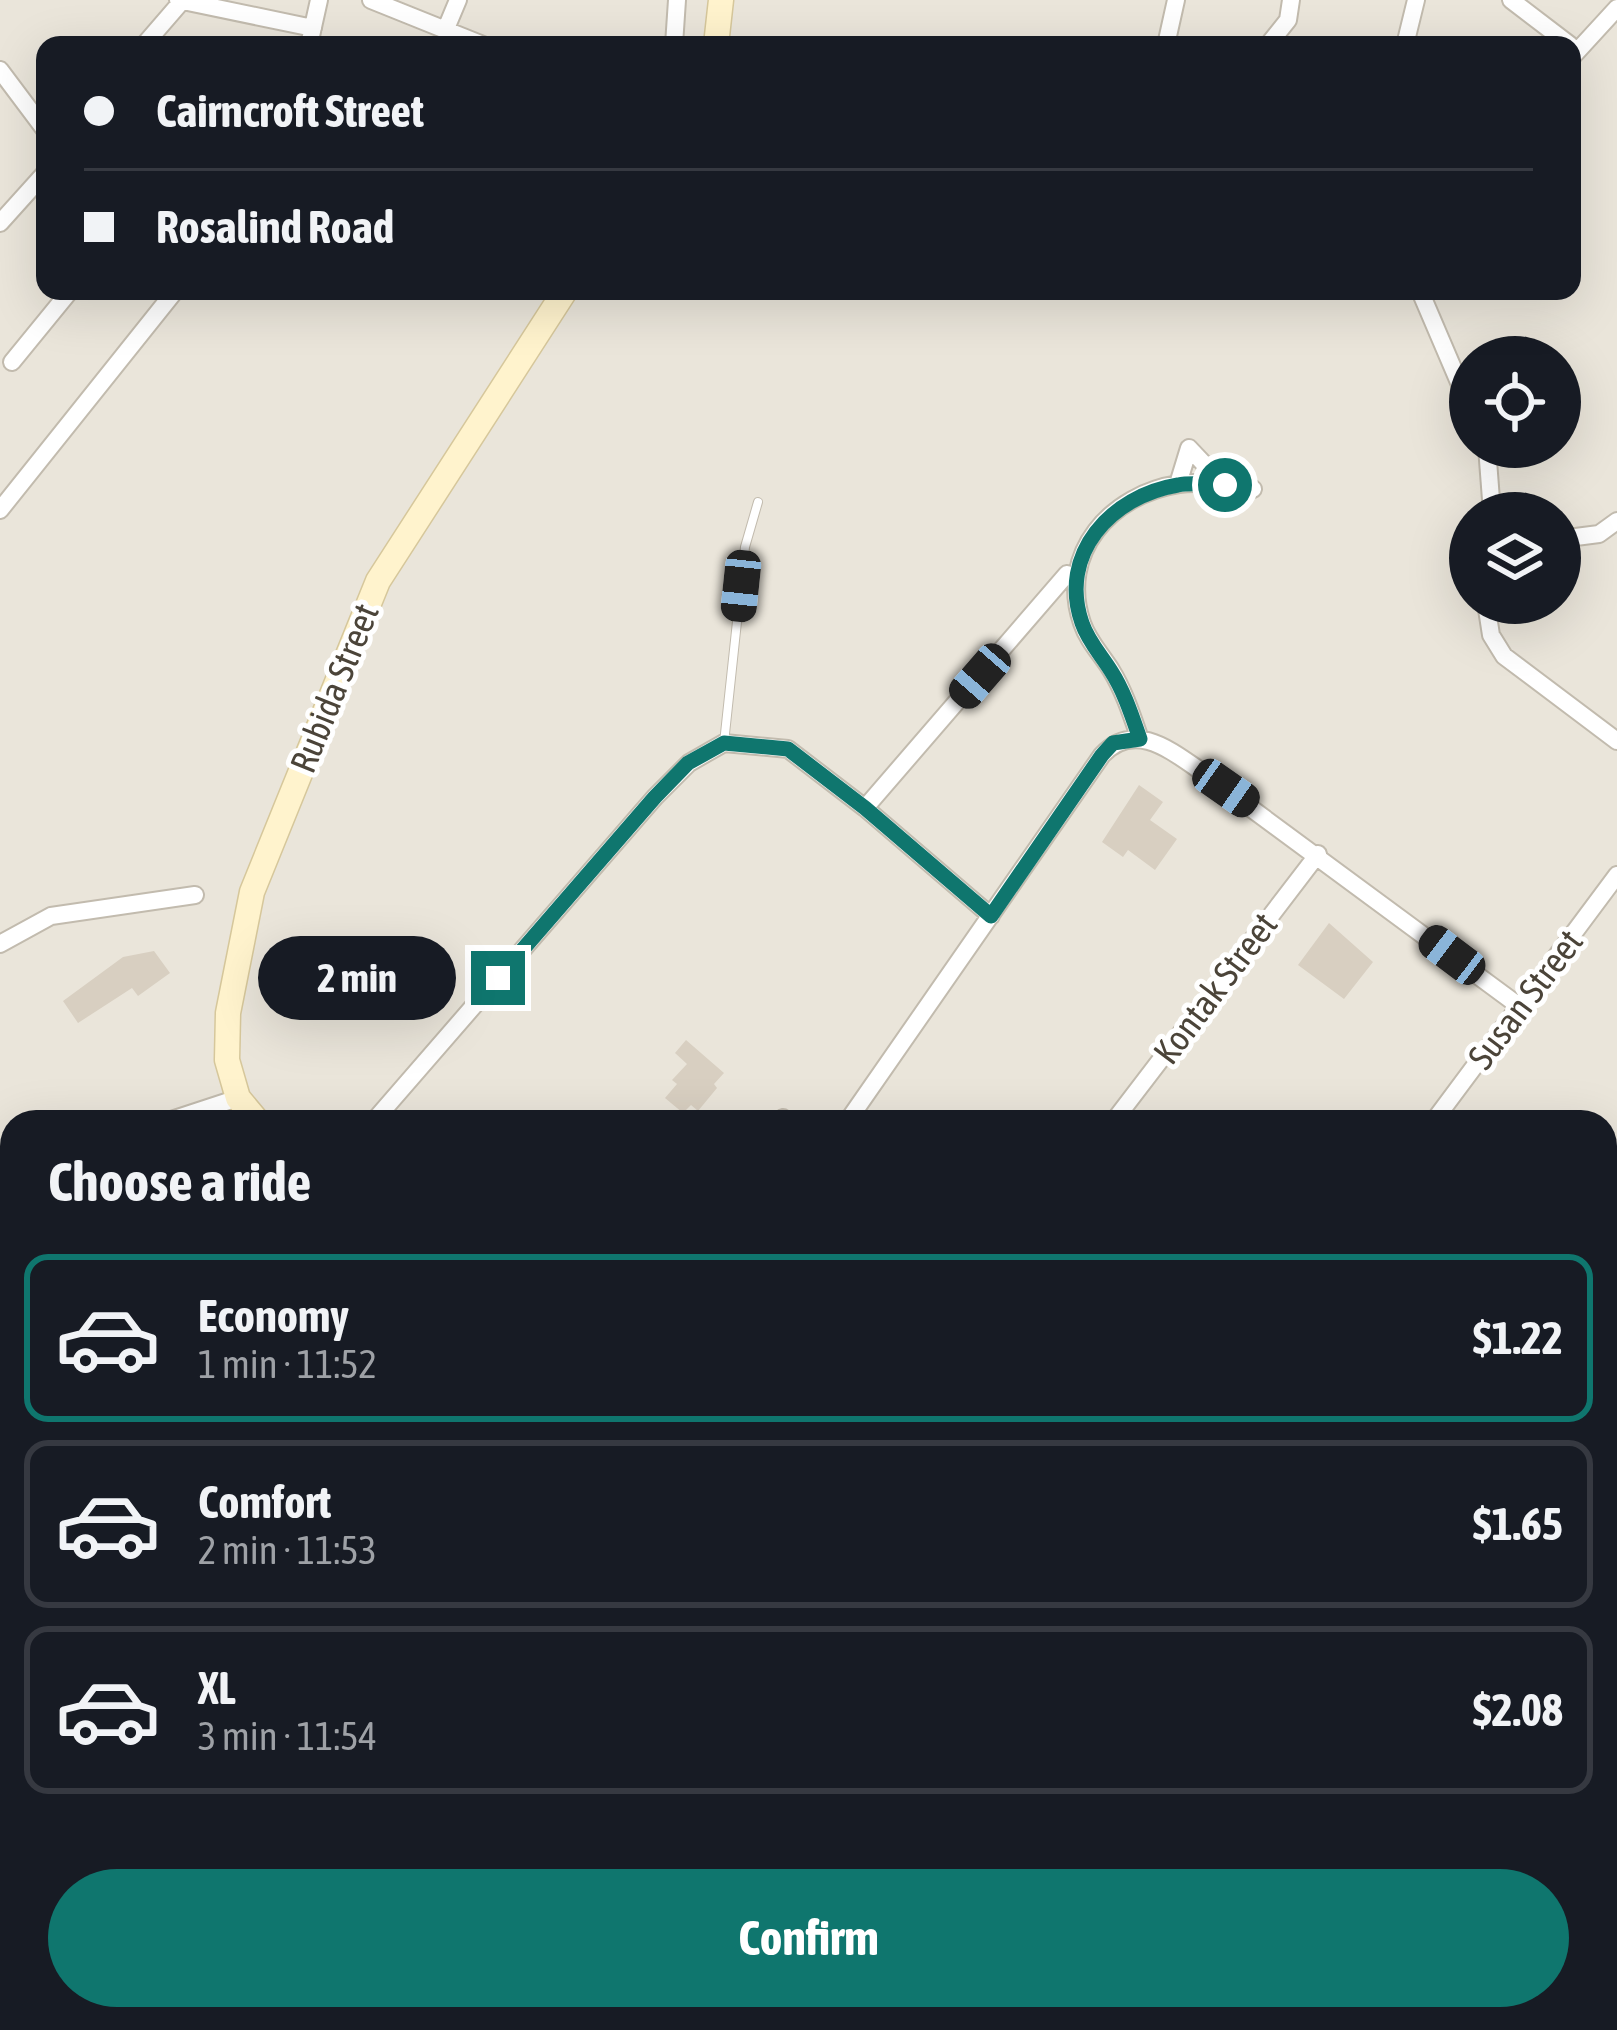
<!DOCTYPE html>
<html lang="en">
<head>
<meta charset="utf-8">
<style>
	:root { --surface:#171b24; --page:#242831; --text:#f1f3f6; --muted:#9ea1a6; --line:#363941; --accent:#0f766e }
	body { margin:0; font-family:"Asap Condensed",sans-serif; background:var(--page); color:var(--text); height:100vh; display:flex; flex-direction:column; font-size:45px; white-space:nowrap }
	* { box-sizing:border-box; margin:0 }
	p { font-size:39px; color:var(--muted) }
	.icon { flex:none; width:66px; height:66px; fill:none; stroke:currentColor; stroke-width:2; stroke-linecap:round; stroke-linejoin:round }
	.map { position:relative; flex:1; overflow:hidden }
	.drawer { position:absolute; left:0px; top:1110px; width:1617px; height:921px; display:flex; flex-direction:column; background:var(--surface); border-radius:36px 36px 0 0; box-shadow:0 12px 48px #0002 }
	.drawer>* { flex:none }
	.guide { position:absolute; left:36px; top:36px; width:1545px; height:264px; border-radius:24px; box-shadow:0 12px 48px #0002; display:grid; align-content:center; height:264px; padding:0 48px; background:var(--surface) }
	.buttons { position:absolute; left:1449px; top:336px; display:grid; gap:24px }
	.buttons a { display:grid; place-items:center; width:132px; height:132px; border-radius:50%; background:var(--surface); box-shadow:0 12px 48px #0002; font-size:60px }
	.end { position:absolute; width:54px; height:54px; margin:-27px; border:15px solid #0f766e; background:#fff; box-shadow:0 0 0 6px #fff }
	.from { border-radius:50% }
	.bubble { position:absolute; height:84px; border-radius:42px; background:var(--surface); box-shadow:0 12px 48px #0002; font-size:39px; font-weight:700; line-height:84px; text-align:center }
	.car { position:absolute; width:36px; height:72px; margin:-36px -18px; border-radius:15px; box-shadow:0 0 9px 3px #0007; background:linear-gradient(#222 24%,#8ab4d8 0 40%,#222 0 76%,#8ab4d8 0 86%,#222 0) }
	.guide b { display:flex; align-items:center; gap:42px; height:114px; font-size:45px }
	.guide b+b { border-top:3px solid var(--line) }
	.guide i { width:30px; height:30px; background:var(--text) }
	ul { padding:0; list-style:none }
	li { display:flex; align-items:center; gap:36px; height:168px; margin:0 24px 18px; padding:0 24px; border:6px solid var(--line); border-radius:24px }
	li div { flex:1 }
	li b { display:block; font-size:45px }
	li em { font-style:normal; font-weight:700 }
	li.on { border-color:var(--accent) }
	li>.icon { width:108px; height:108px; stroke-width:1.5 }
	h2 { padding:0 48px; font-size:54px; line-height:144px }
	.action { display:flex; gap:24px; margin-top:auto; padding:24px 48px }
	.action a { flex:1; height:138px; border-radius:72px; background:var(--accent); color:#fff; font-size:48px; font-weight:700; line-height:138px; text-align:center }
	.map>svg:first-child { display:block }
	.residential { fill:#eae5da; fill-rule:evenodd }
	.education { fill:#efe8d6 }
	.green { fill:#d2eab5 }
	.building { fill:#d8cfc1 }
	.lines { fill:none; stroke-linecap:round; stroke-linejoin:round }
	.lane-casing { stroke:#c2bbae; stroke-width:10 }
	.street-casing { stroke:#c2bbae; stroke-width:20 }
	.secondary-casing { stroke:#d6c79b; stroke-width:27 }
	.lane { stroke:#fff; stroke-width:8 }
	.street { stroke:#fff; stroke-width:16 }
	.secondary { stroke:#fff3cd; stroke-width:24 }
	.route { stroke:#0f766e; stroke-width:15 }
	.labels { text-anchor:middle; stroke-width:10; stroke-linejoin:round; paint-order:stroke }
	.street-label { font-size:36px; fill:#4b4439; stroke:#fff }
</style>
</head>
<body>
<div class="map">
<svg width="1617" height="2030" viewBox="0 0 1617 2030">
	<rect width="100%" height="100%" fill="#f6f3ec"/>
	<path class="residential" d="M 0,0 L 1617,0 L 1617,2030 L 0,2030 ZM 45,45 L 1572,45 L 1572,291 L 45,291 ZM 1470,357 L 1560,357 L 1560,447 L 1470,447 ZM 1470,513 L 1560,513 L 1560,603 L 1470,603 ZM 12,1122 L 1605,1122 L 1605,2019 L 12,2019 Z"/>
	<path class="education" d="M 1617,1329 L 1617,1700 L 1605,1692 L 1605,1345 Z"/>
	<path class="green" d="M 1617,1469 L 1617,1591 L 1605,1582 L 1605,1485 Z"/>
	<path class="building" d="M 1139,785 L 1163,802 L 1150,820 L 1177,839 L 1155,870 L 1128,850 L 1123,857 L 1102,842 Z
		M 1329,923 L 1373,962 L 1344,999 L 1298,965 Z
		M 154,951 L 170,973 L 138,996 L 132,988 L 78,1023 L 63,1001 L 123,957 Z
		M 686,1040 L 724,1073 L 714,1084 L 717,1088 L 698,1111 L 691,1105 L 683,1113 L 665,1098 L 677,1084 L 672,1080 L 687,1064 L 675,1053 Z"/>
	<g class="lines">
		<g class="lane-casing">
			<path id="lane" d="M 724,743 L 745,547 L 758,502
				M 0,1211 L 12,1200
				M 1605,1687 L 1617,1696"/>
		</g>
		<g class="street-casing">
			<path id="street" d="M 178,0 L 313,28
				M 371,0 L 483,45
				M 1511,0 L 1570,45
				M 445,31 L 458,0
				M 144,45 L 182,1
				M 309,45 L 319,0
				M 674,45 L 677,0
				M 1166,45 L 1176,0
				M 1268,45 L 1288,20 L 1291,0
				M 1405,45 L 1416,0
				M 1572,57 L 1617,8
				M 0,70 L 45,130
				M 0,223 L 45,173
				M 1420,291 L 1470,408
				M 12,362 L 70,291
				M 1487,447 L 1492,513
				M 1178,484 L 1189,448 L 1224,485
				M 0,510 L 175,291
				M 1560,539 L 1599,534 L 1617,521
				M 1486,603 L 1491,635 L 1504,656 L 1617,741
				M 1140,739 C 1132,716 1124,691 1111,670 C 1101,654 1088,641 1082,623 C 1058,553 1111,494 1179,484 C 1203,481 1230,486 1253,489
				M 865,808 L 1067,574
				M 0,944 L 51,916 L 195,895
				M 783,1118 L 788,1122
				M 165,1122 L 238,1098
				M 373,1122 L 655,797 L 689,763 L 724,743 L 788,749 L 865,808 L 991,916
				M 847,1122 L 1102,755 C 1132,723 1165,746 1195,767 L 1519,1006
				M 1113,1122 L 1318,854
				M 1433,1122 L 1617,875
				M 1605,1308 L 1617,1292
				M 1605,1824 L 1617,1808
				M 1605,1872 L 1617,1882
				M 1605,2017 L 1617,2001
				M 245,2019 L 262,2030
				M 841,2019 L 856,2030
				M 92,2030 L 100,2019
				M 1034,2030 L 1043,2019"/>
		</g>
		<g class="secondary-casing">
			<path id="secondary" d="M 716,45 L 721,0
				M 258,1122 L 238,1098 L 227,1060 L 228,1013 L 252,892 L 378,581 L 565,291
				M 1403,2019 L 1418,2030
				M 1440,2019 L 1455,2030"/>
		</g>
		<use href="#lane" class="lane"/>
		<use href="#street" class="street"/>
		<use href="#secondary" class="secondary"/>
	</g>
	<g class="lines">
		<path class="route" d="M 498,978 L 655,797 L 688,763 L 724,743 L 788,749 L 865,808 L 991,916 L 1102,755 L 1113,743 L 1140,739 C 1132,716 1124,691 1111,671 C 1101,655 1088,641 1082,623 C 1058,554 1111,496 1178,485 C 1193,482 1210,485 1225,485"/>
	</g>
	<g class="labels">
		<g class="street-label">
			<text transform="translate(334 688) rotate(-68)" y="13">Rubida Street</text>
			<text transform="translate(1215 988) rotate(-53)" y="13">Kontak Street</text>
			<text transform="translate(1525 999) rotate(-53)" y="13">Susan Street</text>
		</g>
	</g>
</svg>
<div class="buttons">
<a><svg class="icon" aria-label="locate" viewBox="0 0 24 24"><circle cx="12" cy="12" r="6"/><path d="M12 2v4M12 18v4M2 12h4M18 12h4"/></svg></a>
<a><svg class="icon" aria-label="layers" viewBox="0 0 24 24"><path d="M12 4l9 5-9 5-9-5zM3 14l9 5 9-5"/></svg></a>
</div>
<i class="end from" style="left:1225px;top:485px"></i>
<i class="end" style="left:498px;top:978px"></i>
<div class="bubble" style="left:258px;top:936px;width:198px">2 min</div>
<i class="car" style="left:741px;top:586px;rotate:186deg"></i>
<i class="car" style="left:980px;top:676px;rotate:221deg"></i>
<i class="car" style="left:1226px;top:788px;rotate:125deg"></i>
<i class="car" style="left:1452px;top:955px;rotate:307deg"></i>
<div class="guide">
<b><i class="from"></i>Cairncroft Street</b>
<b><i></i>Rosalind Road</b>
</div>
<section class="drawer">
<h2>Choose a ride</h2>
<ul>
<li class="on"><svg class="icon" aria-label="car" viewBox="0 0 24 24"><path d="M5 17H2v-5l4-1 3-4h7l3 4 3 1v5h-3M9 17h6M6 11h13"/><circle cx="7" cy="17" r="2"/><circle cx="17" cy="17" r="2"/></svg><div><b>Economy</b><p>1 min · 11:52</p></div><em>$1.22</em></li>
<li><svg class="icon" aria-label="car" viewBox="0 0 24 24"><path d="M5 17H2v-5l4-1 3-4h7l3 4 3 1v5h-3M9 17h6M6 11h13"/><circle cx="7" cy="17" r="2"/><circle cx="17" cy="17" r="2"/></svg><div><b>Comfort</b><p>2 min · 11:53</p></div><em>$1.65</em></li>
<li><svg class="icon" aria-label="car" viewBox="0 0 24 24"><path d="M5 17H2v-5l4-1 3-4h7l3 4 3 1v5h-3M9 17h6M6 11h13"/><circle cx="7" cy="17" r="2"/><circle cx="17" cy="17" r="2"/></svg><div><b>XL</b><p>3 min · 11:54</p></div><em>$2.08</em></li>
</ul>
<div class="action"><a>Confirm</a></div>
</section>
</div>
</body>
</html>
